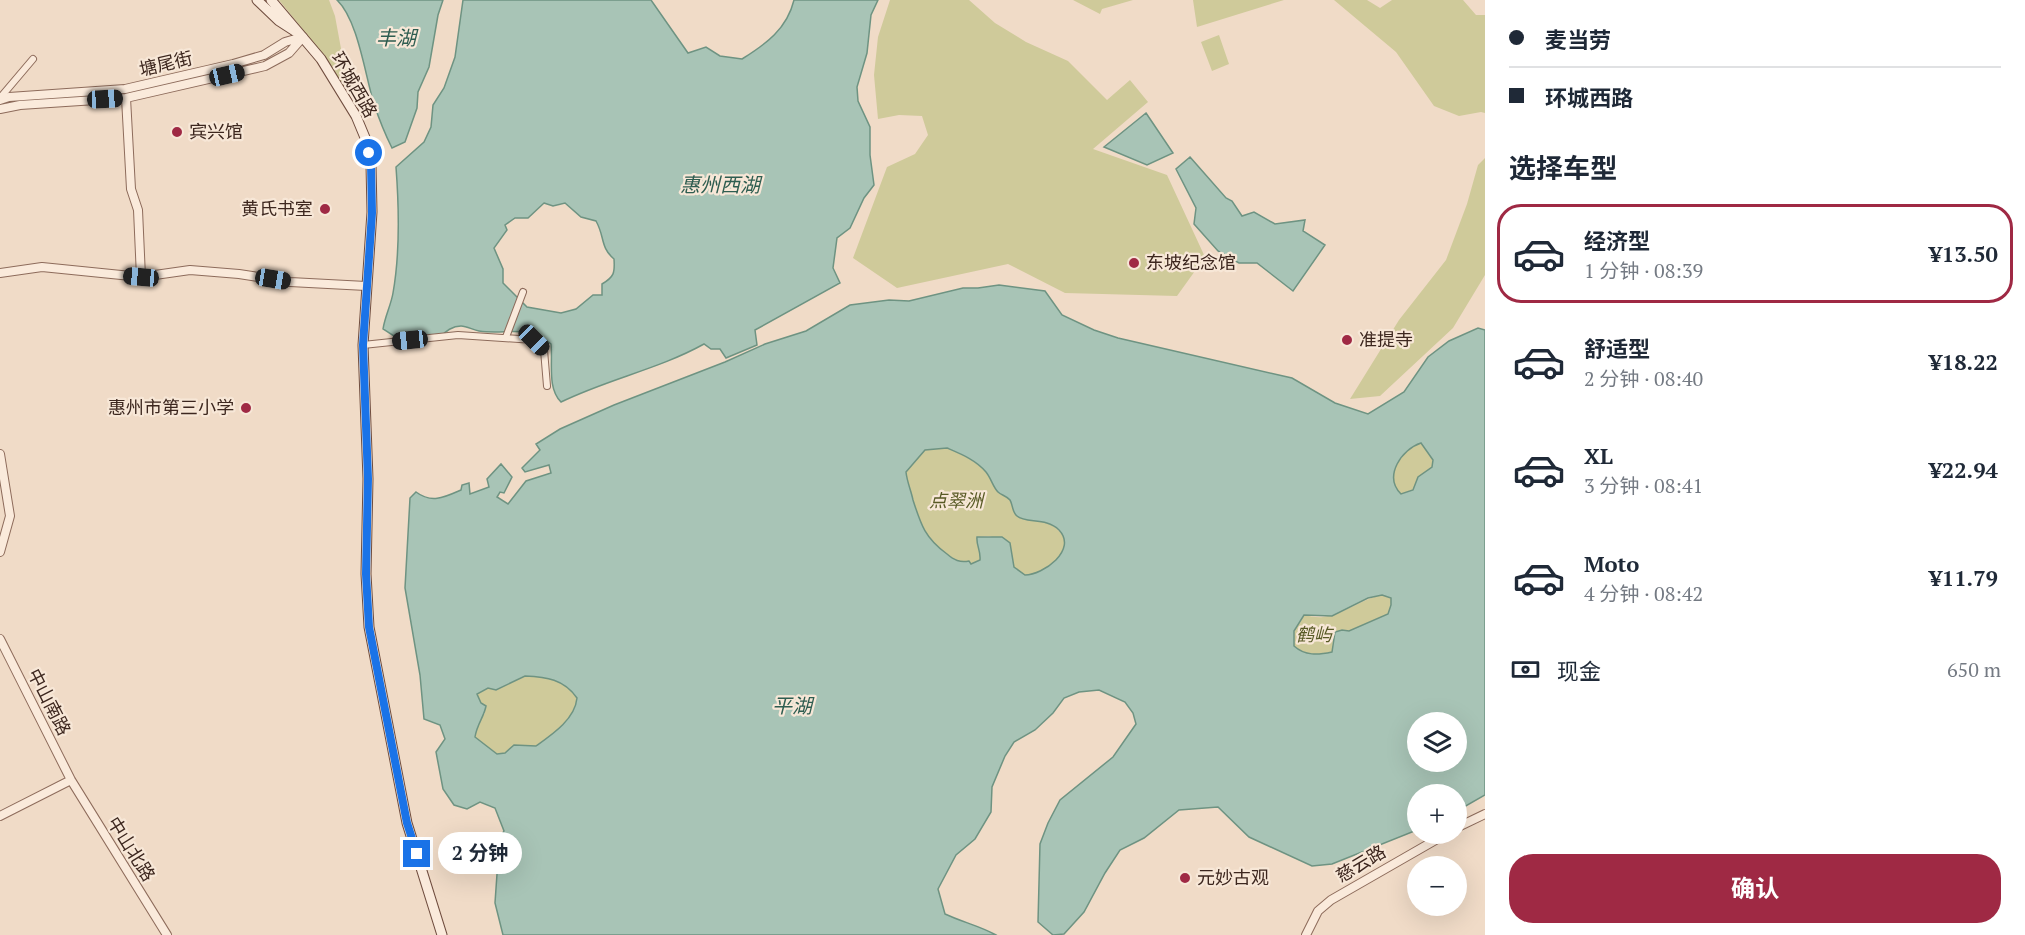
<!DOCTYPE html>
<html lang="zh">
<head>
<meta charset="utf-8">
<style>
	:root { --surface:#fff; --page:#f6f6f7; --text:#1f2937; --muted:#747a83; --line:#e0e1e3; --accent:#9f2944 }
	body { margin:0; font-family:"PT Serif","Noto Sans SC",serif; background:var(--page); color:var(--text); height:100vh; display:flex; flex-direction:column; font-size:22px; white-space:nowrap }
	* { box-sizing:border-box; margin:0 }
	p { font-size:20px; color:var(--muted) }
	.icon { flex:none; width:33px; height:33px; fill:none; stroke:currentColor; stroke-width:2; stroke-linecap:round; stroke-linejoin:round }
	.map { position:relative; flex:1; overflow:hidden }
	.sheet { display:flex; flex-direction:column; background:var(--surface); width:540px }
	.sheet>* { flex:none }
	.banner { display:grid; align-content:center; height:132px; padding:0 24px; background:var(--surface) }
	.controls { position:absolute; left:1407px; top:712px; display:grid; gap:12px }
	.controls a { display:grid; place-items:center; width:60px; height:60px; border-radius:50%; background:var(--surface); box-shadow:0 6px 24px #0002; font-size:30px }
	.end { position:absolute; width:27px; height:27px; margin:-14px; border:8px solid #1a73e8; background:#fff; box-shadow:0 0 0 3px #fff }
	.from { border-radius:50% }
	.bubble { position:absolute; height:42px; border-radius:21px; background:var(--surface); box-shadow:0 6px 24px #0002; font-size:20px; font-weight:700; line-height:42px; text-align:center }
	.car { position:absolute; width:18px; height:36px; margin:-18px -9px; border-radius:8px; box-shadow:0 0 4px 2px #0007; background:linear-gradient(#222 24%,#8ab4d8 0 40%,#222 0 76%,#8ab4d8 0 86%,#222 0) }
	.banner b { display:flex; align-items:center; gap:21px; height:57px; font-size:22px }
	.banner b+b { border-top:2px solid var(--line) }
	.banner i { width:15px; height:15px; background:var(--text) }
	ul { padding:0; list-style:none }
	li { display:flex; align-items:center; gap:18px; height:99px; margin:0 12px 9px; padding:0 12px; border:3px solid transparent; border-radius:24px }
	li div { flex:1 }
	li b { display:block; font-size:22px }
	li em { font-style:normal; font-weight:700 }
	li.selected { border-color:var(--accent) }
	li>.icon { width:54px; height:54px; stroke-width:1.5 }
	h2 { padding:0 24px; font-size:27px; line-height:72px }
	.pay { display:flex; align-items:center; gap:15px; height:66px; padding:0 24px; font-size:22px }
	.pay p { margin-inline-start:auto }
	.primary-button { display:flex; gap:12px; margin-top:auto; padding:12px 24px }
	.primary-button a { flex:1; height:69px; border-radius:24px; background:var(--accent); color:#fff; font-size:24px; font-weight:700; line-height:69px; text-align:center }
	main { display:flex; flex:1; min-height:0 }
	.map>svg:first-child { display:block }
	.green { fill:#cfca9a }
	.water { fill:#a8c4b6; stroke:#6e9382; stroke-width:1.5; fill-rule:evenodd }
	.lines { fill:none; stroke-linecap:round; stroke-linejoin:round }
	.minor-casing { stroke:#8d6b5b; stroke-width:8 }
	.tertiary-casing { stroke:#8d6b5b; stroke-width:10 }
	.secondary-casing { stroke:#6f4c3e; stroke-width:11 }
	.minor { stroke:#faeadb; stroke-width:6 }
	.tertiary { stroke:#faeadb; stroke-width:8 }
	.secondary { stroke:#faeadb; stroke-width:9 }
	.route { stroke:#1a73e8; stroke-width:8 }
	.poi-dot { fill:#9f2944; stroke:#f7e7d7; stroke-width:2 }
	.labels { text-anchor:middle; stroke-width:4.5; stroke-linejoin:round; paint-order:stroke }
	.street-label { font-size:18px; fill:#3d271f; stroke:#f7e7d7 }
	.poi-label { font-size:18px; fill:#3d271f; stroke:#f7e7d7; text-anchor:start }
	.park-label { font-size:18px; font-style:italic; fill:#585a25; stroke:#f7e7d7 }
	.water-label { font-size:20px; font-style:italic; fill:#2e5d50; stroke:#f7e7d7 }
</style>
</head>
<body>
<main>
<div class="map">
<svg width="1485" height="935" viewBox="0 0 1485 935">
	<rect width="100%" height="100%" fill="#f0dbc7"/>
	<path class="green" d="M 279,0 L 329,0 L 335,16 L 342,54 L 354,92 L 344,89 L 300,26 Z
		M 890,0 L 969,0 L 995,23 L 1026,42 L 1068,61 L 1107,100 L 1130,80 L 1148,102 L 1093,149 L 1167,175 L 1205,257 L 1177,296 L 1065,293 L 1008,264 L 897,288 L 853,258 L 887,167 L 915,154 L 928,135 L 922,116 L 899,115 L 878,119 L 874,75 L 878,37 Z
		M 1073,0 L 1133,0 L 1102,9 L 1100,14 Z
		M 1193,0 L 1284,0 L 1197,27 Z
		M 1334,0 L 1367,0 L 1380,8 L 1392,0 L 1463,0 L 1476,15 L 1485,15 L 1485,113 L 1481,112 L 1459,116 L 1434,106 L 1396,52 Z
		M 1219,35 L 1229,64 L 1212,71 L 1201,42 Z
		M 1485,158 L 1485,275 L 1453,328 L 1380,396 L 1350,399 L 1399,320 L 1446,260 L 1467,204 L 1478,165 Z
		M 1421,442 L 1433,460 L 1432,467 L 1418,478 L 1413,490 L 1401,494 C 1383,476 1402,450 1421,442 Z
		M 947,448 C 961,454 976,461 986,472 C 991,478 993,486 998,492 C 1001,495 1007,496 1010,500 C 1013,505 1012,512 1017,516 C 1026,524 1046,516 1059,531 C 1078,550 1043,575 1025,575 L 1014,567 L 1010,543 L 989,536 L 977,537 C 976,545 981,552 980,560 C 977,562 975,563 972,564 C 956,566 931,542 924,530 C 915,514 909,490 906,472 L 925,449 Z
		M 1382,595 L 1391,598 L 1392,605 L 1388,614 L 1349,631 L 1342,630 L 1333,639 L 1332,652 C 1318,655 1305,656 1294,646 L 1294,631 L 1304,615 C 1310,616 1317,618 1323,617 C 1345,614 1361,599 1382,595 Z
		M 525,676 C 546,677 564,679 577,698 C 574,719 553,734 536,746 L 514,745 L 505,753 L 497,754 L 475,738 L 477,724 L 485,713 L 477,694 L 488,688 L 496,690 Z"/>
	<path class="water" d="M 337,0 L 443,0 L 438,15 L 429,67 L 418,92 L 417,108 L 405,142 L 392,148 C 385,134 379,119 374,104 C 365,75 358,20 337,0 Z
		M 463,0 L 651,0 L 688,53 L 706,47 L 720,56 L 742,59 C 766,44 787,29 794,0 L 878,0 L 871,15 L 867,53 L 857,87 L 858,101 L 870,127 L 870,155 L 874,185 L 864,198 L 850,228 L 837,238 L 833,268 L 840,283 L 755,330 L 757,345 L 726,358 L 720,349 L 711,349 L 704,344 C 659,369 608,379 561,402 C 547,388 553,363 551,344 C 528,324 506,335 479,331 C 473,330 467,326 461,326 C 453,326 445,331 441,337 L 397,338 L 383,329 C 385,316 391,305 393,293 C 400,254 399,207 396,167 L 424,142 L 431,127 L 433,105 L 444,88 L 455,57 ZM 544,203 L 553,206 L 565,203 L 581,217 L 596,221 C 605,237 600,247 614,259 C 615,273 614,277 602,284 L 602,295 L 593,295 L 576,309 L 561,313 L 527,307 L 503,283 L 503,269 L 494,248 L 507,230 L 505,225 L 515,218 L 528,218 Z
		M 1146,113 L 1173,153 L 1147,165 L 1104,147 Z
		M 1190,157 L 1226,198 L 1232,201 L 1242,216 L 1254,212 L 1275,224 L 1305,220 L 1303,231 L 1325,245 L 1293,291 L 1257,263 L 1239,263 L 1218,251 L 1194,224 L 1196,208 L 1176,169 Z
		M 999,285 L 1045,291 L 1062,315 L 1094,330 L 1118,338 L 1292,378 L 1335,403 L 1368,414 L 1404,392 L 1428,357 L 1449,341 L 1478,328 L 1485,330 L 1485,795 L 1457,811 L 1456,795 L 1418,795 L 1417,830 L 1332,864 L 1312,866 L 1249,837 L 1218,807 L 1179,810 L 1144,838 L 1120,850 L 1105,873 L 1084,912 L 1064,934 L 1053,935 L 1038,922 L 1040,844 L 1048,823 L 1060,800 L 1113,757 L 1136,724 L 1133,713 L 1125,702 L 1099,690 L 1079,692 L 1064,698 L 1053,713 L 1035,730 L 1014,742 L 1005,756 L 992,787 L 991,812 L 975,839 L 956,855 L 938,889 L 945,914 C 962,922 980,926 996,935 L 503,935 L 495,903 L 497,874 L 491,853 L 504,831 L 495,808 L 480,802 L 467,809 L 454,805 L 443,789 L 436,752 L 445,739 L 440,725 L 424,719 L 420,675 L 405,588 L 410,498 L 416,492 C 432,504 445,497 461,490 L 462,485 L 469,483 L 470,494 L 489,487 L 487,479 L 501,464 L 512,477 L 504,493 L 500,492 L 497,497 L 508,504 L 526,481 L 551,473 L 549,465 L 525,472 L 522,468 L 540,450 L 536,444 L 560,429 L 614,405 L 725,362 L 765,344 L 806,331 L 850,305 L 889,300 L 909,301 L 963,288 L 978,288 ZM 1421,443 L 1433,460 L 1432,467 L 1418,477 L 1413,490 L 1401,494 C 1383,476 1402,449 1421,443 ZM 947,448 C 961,454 976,460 986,472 C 991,478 993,487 998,492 C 1001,495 1007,496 1010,500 C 1013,505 1012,512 1017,516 C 1026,524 1046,517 1059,530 C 1078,550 1043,575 1025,575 L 1014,567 L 1010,543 L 1002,537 L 977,537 C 976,545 981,551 980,560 L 971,564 L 969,561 C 960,563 954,560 947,554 C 925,538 921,525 913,500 C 911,490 907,482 906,472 L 925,450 ZM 1382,595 L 1391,598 L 1391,605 L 1388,614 L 1349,631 L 1342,630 L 1335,632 L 1332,652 C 1318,655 1305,656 1294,646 L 1294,631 L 1304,615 L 1332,616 L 1368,598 ZM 525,676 C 546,677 564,679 577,698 C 575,719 553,734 536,746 L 514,745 L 505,753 L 497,754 L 475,737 C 477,724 484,717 486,706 L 481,703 L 477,694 L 488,688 L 496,690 ZM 1418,723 L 1456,723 L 1456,762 L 1418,762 Z"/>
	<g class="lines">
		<g class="minor-casing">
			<path id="minor" d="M 0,98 L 33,59
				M 506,337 L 523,292
				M 363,345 L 458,335 L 534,340 L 544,350 L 547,386"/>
		</g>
		<g class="tertiary-casing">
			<path id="tertiary" d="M 0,100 L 9,97 L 125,89 L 233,64 L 264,55 L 285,42 L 302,37
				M 0,109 L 20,105 L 126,98 L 265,66 L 289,53 L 303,37
				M 0,273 L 42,267 L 141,277 L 138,210 L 131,189 L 126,98
				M 141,277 L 190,270 L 239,274 L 290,282 L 366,286
				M 0,454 L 10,516 L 0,552
				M 0,639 L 71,780 L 167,935
				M 0,816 L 71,780
				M 1456,828 L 1485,814
				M 1306,935 L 1318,911 L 1331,900 L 1446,834"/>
		</g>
		<g class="secondary-casing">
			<path id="secondary" d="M 257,0 L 279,21 L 296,32
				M 271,0 L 321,59 L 356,116 L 366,140 L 371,165 L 372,212 L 363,345 L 368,479 L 366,574 L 369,627 L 407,823 L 442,935"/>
		</g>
		<use href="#minor" class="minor"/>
		<use href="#tertiary" class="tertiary"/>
		<use href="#secondary" class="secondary"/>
	</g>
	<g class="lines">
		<path class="route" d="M 369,153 L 371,165 L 372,213 L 363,345 L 368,479 L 366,574 L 369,627 L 407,823 L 417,854"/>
	</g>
	<g class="poi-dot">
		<circle cx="177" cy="132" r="6"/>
		<circle cx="325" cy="209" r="6"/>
		<circle cx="1134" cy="263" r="6"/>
		<circle cx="1347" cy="340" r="6"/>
		<circle cx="246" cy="408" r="6"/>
		<circle cx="1185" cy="878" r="6"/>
	</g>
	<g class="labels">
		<g class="street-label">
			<text transform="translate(166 64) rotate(-13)" y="6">塘尾街</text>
			<text transform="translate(354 85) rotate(60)" y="6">环城西路</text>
			<text transform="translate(49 702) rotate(63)" y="6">中山南路</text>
			<text transform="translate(131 849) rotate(58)" y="6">中山北路</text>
			<text transform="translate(1361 864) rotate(-31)" y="6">慈云路</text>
		</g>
		<g class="poi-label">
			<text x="189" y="138">宾兴馆</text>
			<text x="313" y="215" text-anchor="end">黄氏书室</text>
			<text x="1146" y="269">东坡纪念馆</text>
			<text x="1359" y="346">准提寺</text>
			<text x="234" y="414" text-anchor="end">惠州市第三小学</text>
			<text x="1197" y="884">元妙古观</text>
		</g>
		<g class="park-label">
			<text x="956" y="507">点翠洲</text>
			<text x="1314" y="641">鹤屿</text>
		</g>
		<g class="water-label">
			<text x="396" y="45">丰湖</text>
			<text x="720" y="192">惠州西湖</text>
			<text x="792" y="713">平湖</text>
		</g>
	</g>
</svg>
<div class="controls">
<a><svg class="icon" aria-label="layers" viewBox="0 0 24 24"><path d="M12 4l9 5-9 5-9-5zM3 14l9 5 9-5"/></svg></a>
<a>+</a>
<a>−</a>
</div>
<i class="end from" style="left:369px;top:153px"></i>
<i class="end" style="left:417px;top:854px"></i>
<div class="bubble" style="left:438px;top:832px;width:84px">2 分钟</div>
<i class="car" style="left:227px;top:75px;rotate:77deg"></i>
<i class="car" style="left:105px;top:99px;rotate:87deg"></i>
<i class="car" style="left:141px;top:277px;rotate:275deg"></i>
<i class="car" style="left:273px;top:279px;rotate:99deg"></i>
<i class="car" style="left:410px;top:340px;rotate:264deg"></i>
<i class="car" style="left:534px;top:340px;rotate:135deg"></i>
</div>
<section class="sheet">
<div class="banner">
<b><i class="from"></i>麦当劳</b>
<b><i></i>环城西路</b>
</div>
<h2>选择车型</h2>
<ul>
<li class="selected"><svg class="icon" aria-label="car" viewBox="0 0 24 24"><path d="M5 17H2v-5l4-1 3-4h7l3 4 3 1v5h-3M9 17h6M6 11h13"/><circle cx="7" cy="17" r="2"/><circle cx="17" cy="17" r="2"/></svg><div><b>经济型</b><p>1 分钟 · 08:39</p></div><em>¥13.50</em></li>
<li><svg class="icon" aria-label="car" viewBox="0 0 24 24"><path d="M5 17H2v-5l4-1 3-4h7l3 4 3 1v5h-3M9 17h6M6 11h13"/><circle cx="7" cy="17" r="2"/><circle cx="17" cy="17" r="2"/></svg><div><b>舒适型</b><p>2 分钟 · 08:40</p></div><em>¥18.22</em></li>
<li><svg class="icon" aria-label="car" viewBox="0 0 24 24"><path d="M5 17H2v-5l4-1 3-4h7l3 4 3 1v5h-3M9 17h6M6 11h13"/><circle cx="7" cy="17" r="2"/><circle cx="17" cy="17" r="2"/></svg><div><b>XL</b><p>3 分钟 · 08:41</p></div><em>¥22.94</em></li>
<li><svg class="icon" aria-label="car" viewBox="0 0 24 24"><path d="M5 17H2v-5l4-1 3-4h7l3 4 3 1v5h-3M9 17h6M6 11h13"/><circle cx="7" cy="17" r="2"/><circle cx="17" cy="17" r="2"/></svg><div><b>Moto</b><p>4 分钟 · 08:42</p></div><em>¥11.79</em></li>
</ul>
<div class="pay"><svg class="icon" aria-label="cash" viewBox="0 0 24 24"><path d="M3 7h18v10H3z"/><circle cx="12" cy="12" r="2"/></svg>现金<p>650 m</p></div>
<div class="primary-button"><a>确认</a></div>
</section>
</main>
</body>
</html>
